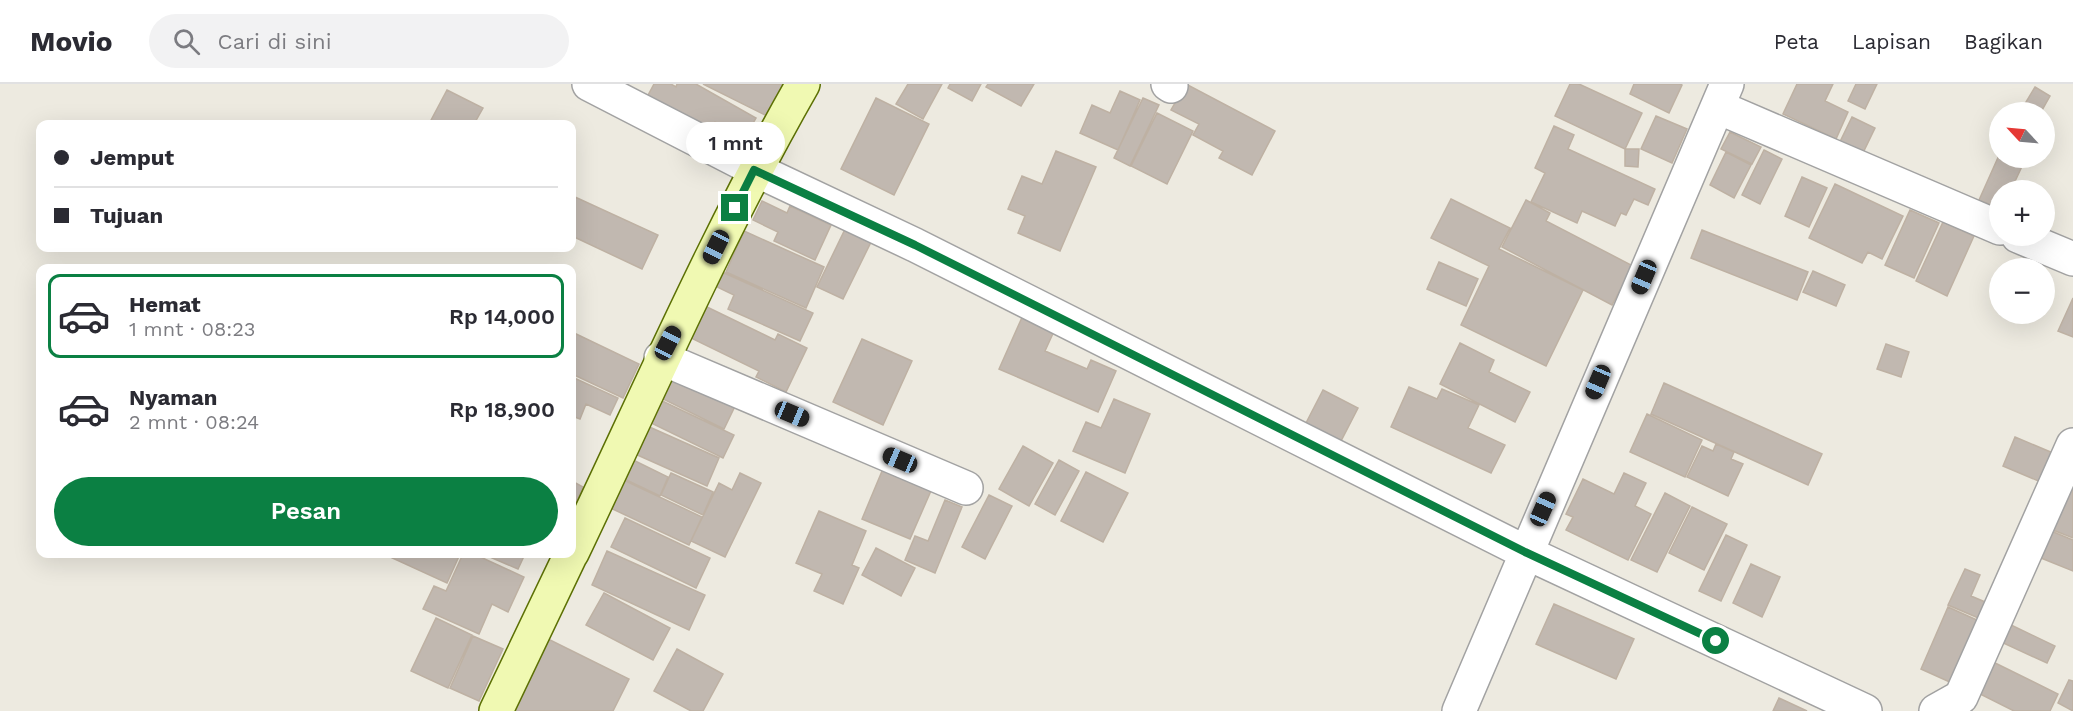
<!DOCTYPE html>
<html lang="id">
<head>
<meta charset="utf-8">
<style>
	:root { --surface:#fff; --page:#f2f2f3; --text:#2b2b33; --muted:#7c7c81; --line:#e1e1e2; --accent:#0b8043 }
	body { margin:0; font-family:"Work Sans",sans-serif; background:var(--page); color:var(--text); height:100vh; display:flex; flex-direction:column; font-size:22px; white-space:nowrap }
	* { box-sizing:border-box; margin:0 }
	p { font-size:20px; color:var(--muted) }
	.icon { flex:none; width:33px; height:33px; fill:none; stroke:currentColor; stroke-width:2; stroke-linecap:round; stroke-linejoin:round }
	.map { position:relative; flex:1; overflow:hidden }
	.drawer { position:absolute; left:36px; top:180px; width:540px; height:294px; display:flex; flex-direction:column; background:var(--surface); border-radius:12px; box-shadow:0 6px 24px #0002 }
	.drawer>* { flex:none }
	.guide { position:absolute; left:36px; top:36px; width:540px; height:132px; border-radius:12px; box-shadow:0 6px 24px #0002; display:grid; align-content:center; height:132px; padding:0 18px; background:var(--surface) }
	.needle { width:39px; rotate:296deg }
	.controls { position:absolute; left:1989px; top:18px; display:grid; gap:12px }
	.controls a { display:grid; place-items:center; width:66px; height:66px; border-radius:50%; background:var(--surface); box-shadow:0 6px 24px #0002; font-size:30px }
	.end { position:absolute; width:27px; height:27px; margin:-14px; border:8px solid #0b8043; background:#fff; box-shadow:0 0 0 3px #fff }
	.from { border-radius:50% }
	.bubble { position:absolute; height:42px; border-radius:21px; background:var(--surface); box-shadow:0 6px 24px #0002; font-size:20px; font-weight:600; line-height:42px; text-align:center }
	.car { position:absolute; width:18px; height:36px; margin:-18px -9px; border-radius:8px; box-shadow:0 0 4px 2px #0007; background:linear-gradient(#222 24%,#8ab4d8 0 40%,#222 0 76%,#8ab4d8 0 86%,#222 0) }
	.guide b { display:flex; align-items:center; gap:21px; height:57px; font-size:22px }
	.guide b+b { border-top:2px solid var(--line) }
	.guide i { width:15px; height:15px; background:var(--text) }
	ul { padding:10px 0 0; list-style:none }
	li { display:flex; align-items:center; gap:18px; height:84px; margin:0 12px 9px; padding:0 6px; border:3px solid transparent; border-radius:12px }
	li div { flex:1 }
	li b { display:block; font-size:22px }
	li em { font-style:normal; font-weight:600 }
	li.current { border-color:var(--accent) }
	li>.icon { width:54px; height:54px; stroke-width:1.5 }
	.button { display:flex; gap:12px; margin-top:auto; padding:12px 18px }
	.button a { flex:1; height:69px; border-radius:36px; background:var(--accent); color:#fff; font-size:24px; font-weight:600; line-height:69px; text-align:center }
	header { display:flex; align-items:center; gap:36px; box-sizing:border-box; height:84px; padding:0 30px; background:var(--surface); border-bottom:2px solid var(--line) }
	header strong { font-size:28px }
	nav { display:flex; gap:33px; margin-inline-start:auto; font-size:21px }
	.search { width:420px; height:54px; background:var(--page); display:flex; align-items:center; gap:15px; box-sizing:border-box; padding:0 21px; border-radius:33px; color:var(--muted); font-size:22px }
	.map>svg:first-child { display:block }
	.building { fill:#c1b8b0; stroke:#beb1a3; stroke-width:1.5 }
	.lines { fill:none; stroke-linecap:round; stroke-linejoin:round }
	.street-casing { stroke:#a2a2a2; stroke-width:36 }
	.secondary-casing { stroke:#5c7004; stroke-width:36 }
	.street { stroke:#fff; stroke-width:33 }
	.secondary { stroke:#f0f9b2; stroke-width:33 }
	.route { stroke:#0b8043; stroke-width:8 }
</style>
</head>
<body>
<header>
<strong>Movio</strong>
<div class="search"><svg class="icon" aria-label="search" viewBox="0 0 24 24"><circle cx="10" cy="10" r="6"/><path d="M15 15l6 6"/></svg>Cari di sini</div>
<nav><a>Peta</a><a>Lapisan</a><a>Bagikan</a></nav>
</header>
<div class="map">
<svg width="2073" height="627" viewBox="0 0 2073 627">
	<rect width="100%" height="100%" fill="#edeae0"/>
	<path class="building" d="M 654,0 L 671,0 L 676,3 L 677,0 L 696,0 L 756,34 L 744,55 L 715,38 L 708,50 L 646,15 Z
		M 703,0 L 783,0 L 767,32 Z
		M 908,0 L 942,0 L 923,35 L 896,20 Z
		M 950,0 L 981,0 L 972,17 L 948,4 Z
		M 988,0 L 1034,0 L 1021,22 L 986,3 Z
		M 1186,0 L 1275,47 L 1252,91 L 1219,74 L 1223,67 L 1193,51 L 1199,40 L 1171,26 Z
		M 1570,0 L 1579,0 L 1642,29 L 1625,65 L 1555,32 Z
		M 1634,0 L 1680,0 L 1682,1 L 1669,29 L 1630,10 Z
		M 1797,0 L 1833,0 L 1825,17 L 1848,28 L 1836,55 L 1783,30 Z
		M 1856,0 L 1877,0 L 1865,25 L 1848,17 Z
		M 2035,3 L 2050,12 L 2041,28 L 2020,28 Z
		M 447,6 L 483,24 L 474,40 L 429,40 Z
		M 1120,7 L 1140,16 L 1118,66 L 1080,49 L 1092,21 L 1110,29 Z
		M 876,14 L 929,40 L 894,111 L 841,85 Z
		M 1143,14 L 1159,21 L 1130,82 L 1114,74 Z
		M 1157,29 L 1193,47 L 1167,100 L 1131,82 Z
		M 1656,32 L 1687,45 L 1672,79 L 1641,65 Z
		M 1852,33 L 1875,44 L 1860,75 L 1837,64 Z
		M 1554,42 L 1574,51 L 1568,65 L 1655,105 L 1648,121 L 1634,115 L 1626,131 L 1621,129 L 1615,142 L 1582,127 L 1577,139 L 1531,118 L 1545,89 L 1535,84 Z
		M 1730,48 L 1761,63 L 1752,80 L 1721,65 Z
		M 1625,65 L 1639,65 L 1638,83 L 1625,82 Z
		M 1764,66 L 1782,75 L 1760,120 L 1742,111 Z
		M 1056,67 L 1096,83 L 1060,167 L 1018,149 L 1025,132 L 1008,125 L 1022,92 L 1042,100 Z
		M 1726,68 L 1751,81 L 1734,114 L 1710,101 Z
		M 2000,69 L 2000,74 L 2013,74 L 2024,78 L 2011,106 L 2000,106 L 2000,125 L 1979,116 Z
		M 1802,93 L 1827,104 L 1809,143 L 1785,132 Z
		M 1835,100 L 1903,132 L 1882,175 L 1868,168 L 1862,179 L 1809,154 Z
		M 575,113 L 658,151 L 642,185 L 572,152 L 572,121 Z
		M 1451,115 L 1510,144 L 1499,165 L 1583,206 L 1546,282 L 1461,241 L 1489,182 L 1431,154 Z
		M 1526,116 L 1550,129 L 1546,137 L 1633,182 L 1612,221 L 1502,163 Z
		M 762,117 L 787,129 L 790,122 L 831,141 L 815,176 L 774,157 L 778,148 L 753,136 Z
		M 1910,126 L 1939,139 L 1914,194 L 1885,181 Z
		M 849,137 L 875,150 L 843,215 L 817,203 Z
		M 1943,138 L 1974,152 L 1947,212 L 1916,197 Z
		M 1702,146 L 1808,188 L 1797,216 L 1691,174 Z
		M 744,147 L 824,183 L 806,224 L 726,188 Z
		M 1439,178 L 1478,195 L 1466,222 L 1427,205 Z
		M 1813,187 L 1845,201 L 1836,222 L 1803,208 Z
		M 722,188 L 813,229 L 800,257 L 728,225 L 734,211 L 715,202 Z
		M 2073,214 L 2073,253 L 2058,247 Z
		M 707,223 L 775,256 L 778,250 L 807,264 L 786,308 L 756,293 L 759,287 L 691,254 Z
		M 1024,229 L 1056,243 L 1045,267 L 1087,285 L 1091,276 L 1116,287 L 1098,328 L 999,285 Z
		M 572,248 L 639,280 L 623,314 L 572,290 Z
		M 862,255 L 912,277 L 883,341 L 833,318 Z
		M 1460,259 L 1494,276 L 1489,288 L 1530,308 L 1515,338 L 1440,300 Z
		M 1886,260 L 1909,268 L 1901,293 L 1877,285 Z
		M 670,289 L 736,320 L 724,345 L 659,313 Z
		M 572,293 L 618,314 L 610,331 L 586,320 L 580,335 L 572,332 Z
		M 1664,299 L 1822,370 L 1808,401 L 1651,330 Z
		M 1409,303 L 1437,315 L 1442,305 L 1479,321 L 1468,344 L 1505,361 L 1491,389 L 1391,343 Z
		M 1323,306 L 1358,324 L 1340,359 L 1305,341 Z
		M 658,315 L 734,351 L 723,374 L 647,337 Z
		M 1114,315 L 1150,330 L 1125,389 L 1073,367 L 1086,338 L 1101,344 Z
		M 1647,330 L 1702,356 L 1685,393 L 1630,368 Z
		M 645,341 L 719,374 L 707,402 L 633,369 Z
		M 2015,353 L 2060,372 L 2048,401 L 2003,382 Z
		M 1716,360 L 1734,368 L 1731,375 L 1743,380 L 1728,412 L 1687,393 L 1702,362 L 1713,367 Z
		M 1023,362 L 1053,379 L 1029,422 L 999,405 Z
		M 625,372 L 668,393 L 660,412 L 616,391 Z
		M 1059,376 L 1079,387 L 1055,431 L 1035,420 Z
		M 885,380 L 934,400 L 910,455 L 862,435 Z
		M 1086,388 L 1128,409 L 1103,458 L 1061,437 Z
		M 671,389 L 713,408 L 703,431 L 661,411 Z
		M 740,389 L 761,399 L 725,473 L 691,457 L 719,399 L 732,406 Z
		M 1624,389 L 1646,399 L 1635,422 L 1651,430 L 1628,476 L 1566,446 L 1573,433 L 1566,430 L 1583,395 L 1614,410 Z
		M 615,392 L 702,433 L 689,461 L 602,420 Z
		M 572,397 L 583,403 L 572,427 Z
		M 2071,401 L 2073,402 L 2073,454 L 2053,446 Z
		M 1665,409 L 1690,422 L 1657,488 L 1631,476 Z
		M 989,411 L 1012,422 L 985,475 L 962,463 Z
		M 945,416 L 962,423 L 935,489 L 905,476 L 915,452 L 928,457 Z
		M 1692,423 L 1727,440 L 1704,486 L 1669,469 Z
		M 819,427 L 866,447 L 852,481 L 859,484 L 843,520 L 814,507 L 822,490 L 796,479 Z
		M 625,434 L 710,474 L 696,504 L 611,463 Z
		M 2051,447 L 2073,456 L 2073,487 L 2041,474 Z
		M 1726,451 L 1747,461 L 1721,517 L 1699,507 Z
		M 876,464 L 915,484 L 901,512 L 862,491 Z
		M 607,467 L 705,511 L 689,546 L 592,501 Z
		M 392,470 L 460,470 L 447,499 L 390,473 Z
		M 463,470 L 474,470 L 524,493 L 508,528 L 492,520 L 479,550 L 423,525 L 434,502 L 446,507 Z
		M 483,470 L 525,470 L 518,485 Z
		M 1751,480 L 1780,493 L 1762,533 L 1733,519 Z
		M 1965,485 L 1980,491 L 1971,512 L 1997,523 L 1990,539 L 1948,521 Z
		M 604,509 L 670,544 L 653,576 L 586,541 Z
		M 1554,520 L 1634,555 L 1616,595 L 1536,560 Z
		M 1948,523 L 1990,542 L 1963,604 L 1921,585 Z
		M 436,534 L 472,551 L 448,604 L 411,587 Z
		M 2009,540 L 2055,562 L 2047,579 L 2001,558 Z
		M 473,552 L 503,565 L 479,617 L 450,604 Z
		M 548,555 L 629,595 L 613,627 L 513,627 Z
		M 677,565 L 723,590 L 703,627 L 691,627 L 654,607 Z
		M 1985,574 L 2058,610 L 2050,627 L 2014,627 L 1970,605 Z
		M 2069,596 L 2073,597 L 2073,627 L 2058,619 Z
		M 1779,614 L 1807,627 L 1773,627 Z"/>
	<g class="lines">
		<g class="street-casing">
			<path id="street" d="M 589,0 L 754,85 L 915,161 L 1525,468 L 1865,627
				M 1168,0 L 1171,2
				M 1718,23 L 2000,144
				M 2018,152 L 2073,175
				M 661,274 L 966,404
				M 1459,627 L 1727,0
				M 1936,627 L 1961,613 L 2073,361"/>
		</g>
		<g class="secondary-casing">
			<path id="secondary" d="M 572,469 C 647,312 716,152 803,0
				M 496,627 L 571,470"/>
		</g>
		<use href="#street" class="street"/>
		<use href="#secondary" class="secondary"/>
	</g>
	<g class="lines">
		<path class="route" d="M 735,124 L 754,86 L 915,161 L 1525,468 L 1716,557"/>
	</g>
</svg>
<div class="controls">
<a><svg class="needle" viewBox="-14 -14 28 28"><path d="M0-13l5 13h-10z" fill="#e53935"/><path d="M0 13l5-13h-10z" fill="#7c7c81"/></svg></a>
<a>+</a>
<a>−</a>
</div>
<i class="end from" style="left:1716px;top:557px"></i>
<i class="end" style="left:735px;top:124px"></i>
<div class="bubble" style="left:686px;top:38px;width:99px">1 mnt</div>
<i class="car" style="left:716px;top:163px;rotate:206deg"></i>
<i class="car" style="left:1644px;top:193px;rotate:203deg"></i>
<i class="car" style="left:668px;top:259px;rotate:27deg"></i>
<i class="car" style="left:1598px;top:298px;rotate:203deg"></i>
<i class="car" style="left:792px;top:330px;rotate:113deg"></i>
<i class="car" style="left:900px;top:376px;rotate:293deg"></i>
<i class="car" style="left:1543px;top:425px;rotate:24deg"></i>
<div class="guide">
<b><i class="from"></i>Jemput</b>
<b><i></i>Tujuan</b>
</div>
<section class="drawer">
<ul>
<li class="current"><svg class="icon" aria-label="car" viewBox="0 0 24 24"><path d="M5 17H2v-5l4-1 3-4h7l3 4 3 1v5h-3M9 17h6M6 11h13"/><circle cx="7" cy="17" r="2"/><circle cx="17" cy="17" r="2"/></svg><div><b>Hemat</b><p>1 mnt · 08:23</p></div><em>Rp 14,000</em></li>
<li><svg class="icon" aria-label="car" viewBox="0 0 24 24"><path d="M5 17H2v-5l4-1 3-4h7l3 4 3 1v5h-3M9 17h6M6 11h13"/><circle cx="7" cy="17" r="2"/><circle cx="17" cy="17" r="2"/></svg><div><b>Nyaman</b><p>2 mnt · 08:24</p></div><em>Rp 18,900</em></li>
</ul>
<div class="button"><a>Pesan</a></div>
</section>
</div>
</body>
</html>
